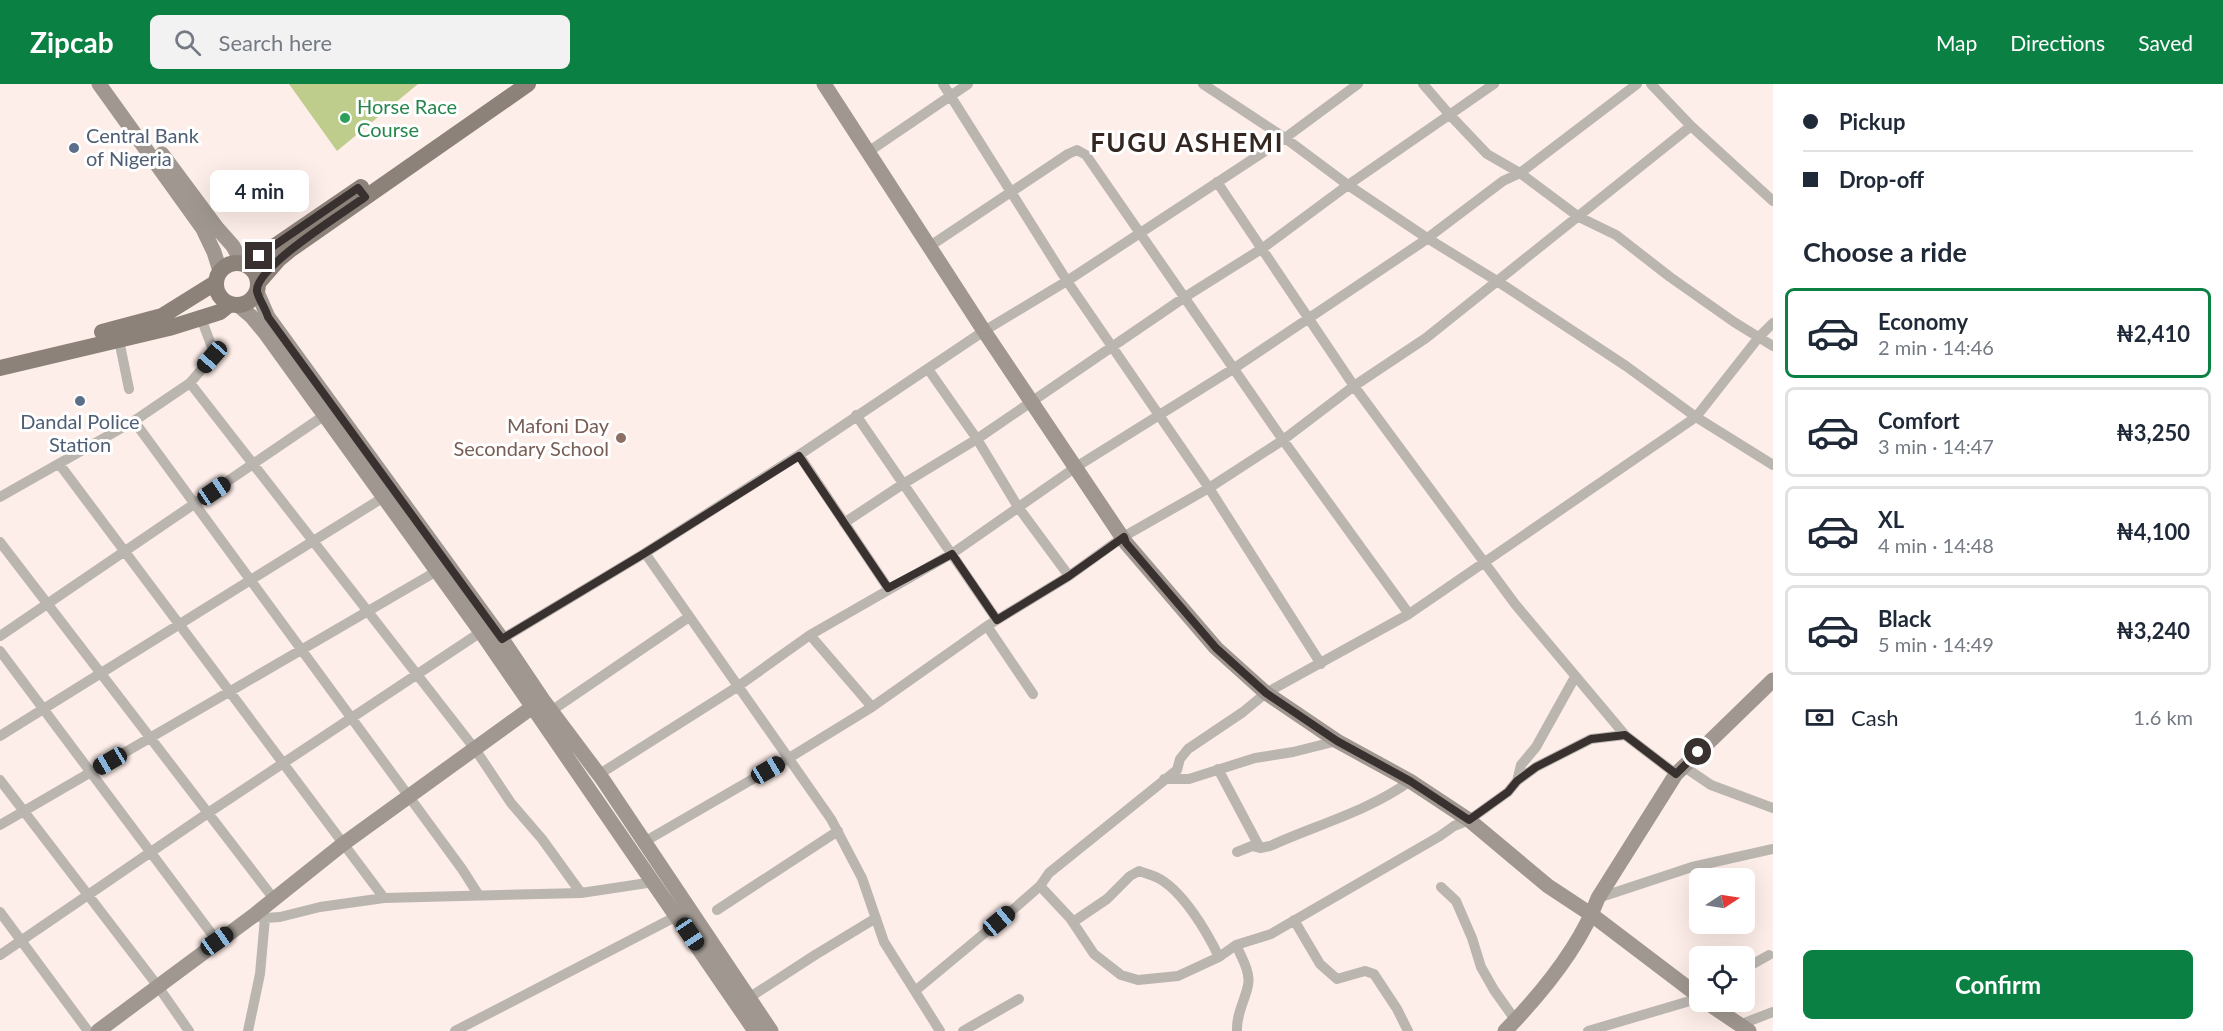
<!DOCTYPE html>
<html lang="en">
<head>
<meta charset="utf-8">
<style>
	:root { --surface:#fff; --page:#f2f2f3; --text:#1f2937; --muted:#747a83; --line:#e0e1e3; --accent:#0b8043 }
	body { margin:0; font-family:Lato,sans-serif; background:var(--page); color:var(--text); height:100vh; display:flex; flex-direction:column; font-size:22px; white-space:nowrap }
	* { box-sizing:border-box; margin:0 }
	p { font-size:20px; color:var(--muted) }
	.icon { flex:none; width:33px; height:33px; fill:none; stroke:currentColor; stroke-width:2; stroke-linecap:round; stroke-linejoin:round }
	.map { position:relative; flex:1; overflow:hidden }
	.drawer { display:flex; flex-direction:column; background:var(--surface); width:450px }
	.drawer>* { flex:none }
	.banner { display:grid; align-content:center; height:132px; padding:0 30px; background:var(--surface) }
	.needle { width:39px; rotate:78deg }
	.controls { position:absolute; left:1689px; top:784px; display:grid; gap:12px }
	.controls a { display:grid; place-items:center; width:66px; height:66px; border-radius:9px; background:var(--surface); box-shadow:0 6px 24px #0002; font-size:30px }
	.end { position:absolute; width:27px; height:27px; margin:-14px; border:8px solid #38312f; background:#fff; box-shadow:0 0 0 3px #fff }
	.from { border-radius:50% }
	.bubble { position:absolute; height:42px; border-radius:9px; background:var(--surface); box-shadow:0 6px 24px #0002; font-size:20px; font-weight:700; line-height:42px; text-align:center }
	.car { position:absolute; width:18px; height:36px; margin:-18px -9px; border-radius:8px; box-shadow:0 0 4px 2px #0007; background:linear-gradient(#222 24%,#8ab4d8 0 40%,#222 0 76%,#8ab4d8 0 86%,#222 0) }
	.banner b { display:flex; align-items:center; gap:21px; height:57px; font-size:22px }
	.banner b+b { border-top:2px solid var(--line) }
	.banner i { width:15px; height:15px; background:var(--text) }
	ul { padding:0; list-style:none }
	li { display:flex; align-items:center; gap:18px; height:90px; margin:0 12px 9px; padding:0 18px; border:3px solid var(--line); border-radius:9px }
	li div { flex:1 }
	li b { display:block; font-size:22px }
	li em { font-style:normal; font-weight:700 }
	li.on { border-color:var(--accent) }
	li>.icon { width:54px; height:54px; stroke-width:1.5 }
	h2 { padding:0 30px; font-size:27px; line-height:72px }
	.pay { display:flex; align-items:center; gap:15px; height:66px; padding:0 30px; font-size:22px }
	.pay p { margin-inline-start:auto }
	.cta { display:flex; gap:12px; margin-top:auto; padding:12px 30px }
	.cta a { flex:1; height:69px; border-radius:9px; background:var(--accent); color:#fff; font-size:24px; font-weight:700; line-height:69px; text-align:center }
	header { display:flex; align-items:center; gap:36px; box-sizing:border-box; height:84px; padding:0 30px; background:var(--accent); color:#fff }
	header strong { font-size:28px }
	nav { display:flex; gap:33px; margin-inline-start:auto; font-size:21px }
	.search { width:420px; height:54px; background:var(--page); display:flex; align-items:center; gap:15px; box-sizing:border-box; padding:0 21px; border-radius:9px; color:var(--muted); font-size:22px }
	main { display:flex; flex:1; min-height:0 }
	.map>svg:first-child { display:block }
	.pitch { fill:#bfcd8c }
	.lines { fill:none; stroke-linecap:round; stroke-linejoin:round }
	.street { stroke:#bbb5b0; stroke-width:10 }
	.secondary { stroke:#a09890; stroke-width:15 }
	.primary { stroke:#8d8279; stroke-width:16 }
	.route { stroke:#38312f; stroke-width:8 }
	.leisure-dot { fill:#2e9e5b; stroke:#fff; stroke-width:2 }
	.service-dot { fill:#5c6f8a; stroke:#fff; stroke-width:2 }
	.education-dot { fill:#8d6e63; stroke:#fff; stroke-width:2 }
	.labels { text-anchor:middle; stroke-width:6; stroke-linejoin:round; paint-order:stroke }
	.leisure-label { font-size:20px; fill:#27864d; stroke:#fff; text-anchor:start }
	.service-label { font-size:20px; fill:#4e5e75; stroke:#fff; text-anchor:start }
	.education-label { font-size:20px; fill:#785e54; stroke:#fff; text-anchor:end }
	.district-label { font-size:26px; font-weight:bold; letter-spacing:1.5px; fill:#342721; stroke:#fff }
</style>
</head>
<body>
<header>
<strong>Zipcab</strong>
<div class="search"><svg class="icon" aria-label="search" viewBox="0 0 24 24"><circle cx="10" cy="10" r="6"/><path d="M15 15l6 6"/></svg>Search here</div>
<nav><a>Map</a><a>Directions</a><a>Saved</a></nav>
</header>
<main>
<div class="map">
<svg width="1773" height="947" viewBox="0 0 1773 947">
	<rect width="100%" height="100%" fill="#feeee9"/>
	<path class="pitch" d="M 289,0 L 418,0 L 337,67 Z"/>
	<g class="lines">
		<path class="street" d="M 943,0 L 1067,197 L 1209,404 L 1321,580
			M 1203,0 L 1285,54 L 1348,101 L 1427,154 L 1497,197 L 1626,282 L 1696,333 L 1773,381
			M 1423,0 L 1449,30 L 1487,70 L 1520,89 L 1579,133 L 1616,151 L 1670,193 L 1734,238 L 1773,262
			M 1651,0 L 1691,42 L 1773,117
			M 868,68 L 968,0
			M 1217,98 L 1354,302 L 1515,520 L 1625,651 L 1676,690
			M 930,162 L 1068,70 L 1077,66 L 1086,71 L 1283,356 L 1409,530
			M 119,256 L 129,305
			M 928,285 L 977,355 L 1018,423 L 1069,492
			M 190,299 L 475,665 L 511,719 L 542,755 L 581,809
			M 856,331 L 997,536
			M 134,337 L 462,785 L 478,810
			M 799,371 L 888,504
			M 60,381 L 384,814
			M 0,413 L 134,337 L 190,299 L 212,273 L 213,266 L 201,234
			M 844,439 L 903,400 L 977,355 L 1185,213 L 1263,164 L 1348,101 L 1494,0
			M 0,458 L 274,815
			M 645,469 L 831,735 L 862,794 L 884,858 L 940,947
			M 987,542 L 1033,610
			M 810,551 L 872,623
			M 0,552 L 325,331
			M 502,555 L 645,469 L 799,371 L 984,247 L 1067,197 L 1285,54 L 1358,0
			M 0,567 L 217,857
			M 551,627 L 689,533
			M 0,652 L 384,413
			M 1683,682 L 1711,701 L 1773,724
			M 1218,685 L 1260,764
			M 598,691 L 737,603 L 810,551 L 953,469 L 1076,383 L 1233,285 L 1421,159 L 1503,97 L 1520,89 L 1637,0
			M 1164,695 L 1189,695 L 1255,674 L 1293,668 L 1337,657
			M 0,696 L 157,901 L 189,947
			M 1517,697 L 1521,681 L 1536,663 L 1575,593
			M 0,741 L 437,487
			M 644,758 L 789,674 L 872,623 L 987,542 L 1069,492 L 1123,453 L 1209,404 L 1283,356 L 1354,302 L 1426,254 L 1691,42
			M 1237,768 L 1252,762 L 1260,764 L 1270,762 C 1316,741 1369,727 1410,697
			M 1040,802 L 1070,834 L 1094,870 L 1121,891 L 1138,896 L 1178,892 L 1219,873 L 1236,861 L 1271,850 L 1440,752 L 1454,742 L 1469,736 L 1508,708 L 1517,697 L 1536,683 L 1591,655 L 1625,651
			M 1441,803 L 1456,817 L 1472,854 L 1481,883 L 1494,906 L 1516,937
			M 1598,814 L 1692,783 L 1773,765
			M 717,826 L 838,747
			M 0,828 L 88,947
			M 253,832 L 265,834 L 280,833 L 320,823 L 384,814 L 581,809 L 654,798
			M 1294,836 L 1320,880 L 1337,895 L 1365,887 L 1374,890 L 1397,925 L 1408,947
			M 1073,838 L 1107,815 L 1130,792 L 1139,787 C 1145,789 1151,791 1156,793 C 1182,805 1207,848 1219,873
			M 1236,861 C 1241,872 1251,889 1248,901 C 1245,917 1236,930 1237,947
			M 0,871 L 208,729 L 481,548
			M 1744,885 L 1769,871
			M 915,907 L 1016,823 L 1040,802 L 1049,789 L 1177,686 L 1180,675 L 1188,665 L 1243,628 L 1266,609 L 1409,530 L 1696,333 L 1759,253 L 1773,239
			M 744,917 L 815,871 L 876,834
			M 1739,941 L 1773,928
			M 248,947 L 260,890 L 265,834
			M 455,947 L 677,832
			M 963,947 L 1019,915
			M 1588,947 L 1700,914"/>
		<path class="secondary" d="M 99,0 L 203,145 L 214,168 L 220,187
			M 824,0 L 984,247 L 1126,459 L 1216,564 L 1266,609 L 1337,657 L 1410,697 L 1469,736 L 1548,802 L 1592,831 L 1700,913
			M 162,70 L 217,144 L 233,162 L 242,179
			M 257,208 L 268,233 L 502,555 L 543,616 L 603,696 L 771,947
			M 238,221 L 251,232 L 266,250 L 481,548 L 755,947
			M 1706,918 L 1749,947
			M 98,947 L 253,832 L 343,760 L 538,619
			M 1505,947 C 1542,909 1580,863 1598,814 L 1676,690 L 1773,596"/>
		<path class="primary" d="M216 200a21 21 0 1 1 42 0a21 21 0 1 1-42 0Z
			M 247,181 L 361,103
			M 259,198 L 279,175 L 290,166 L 528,0
			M 102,248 L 162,232 L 215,199
			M 0,284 L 169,244 L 220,228 L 230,220"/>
	</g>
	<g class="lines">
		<path class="route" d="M 259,172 L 358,104 L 365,113 C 345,128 255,183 257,207 C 258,214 266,225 268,233 L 502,555 L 645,469 L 799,372 L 888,504 L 952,470 L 997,536 L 1069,492 L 1124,453 L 1126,459 L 1216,564 L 1266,609 L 1337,657 L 1410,697 L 1469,736 L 1508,708 L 1517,697 L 1536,683 L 1591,655 L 1625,651 L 1676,690 L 1698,668"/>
	</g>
	<circle class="leisure-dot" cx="345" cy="34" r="6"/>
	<g class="service-dot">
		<circle cx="74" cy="64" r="6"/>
		<circle cx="80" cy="317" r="6"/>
	</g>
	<circle class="education-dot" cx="621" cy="354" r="6"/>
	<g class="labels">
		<g class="leisure-label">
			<text x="357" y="30">Horse Race<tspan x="357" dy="23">Course</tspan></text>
		</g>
		<g class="service-label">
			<text x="86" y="59">Central Bank<tspan x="86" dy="23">of Nigeria</tspan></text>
			<text x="80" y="345" text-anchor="middle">Dandal Police<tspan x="80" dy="23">Station</tspan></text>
		</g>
		<g class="education-label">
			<text x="609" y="349">Mafoni Day<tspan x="609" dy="23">Secondary School</tspan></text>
		</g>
		<g class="district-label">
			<text x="1187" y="68">FUGU ASHEMI</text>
		</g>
	</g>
</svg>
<div class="controls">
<a><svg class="needle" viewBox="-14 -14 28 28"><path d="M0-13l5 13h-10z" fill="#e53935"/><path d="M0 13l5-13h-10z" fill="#747a83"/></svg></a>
<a><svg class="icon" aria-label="locate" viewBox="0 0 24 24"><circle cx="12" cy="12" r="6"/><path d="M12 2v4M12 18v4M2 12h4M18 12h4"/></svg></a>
</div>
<i class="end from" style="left:1698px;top:668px"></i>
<i class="end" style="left:259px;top:172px"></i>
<div class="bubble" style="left:210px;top:86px;width:99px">4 min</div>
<i class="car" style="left:212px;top:273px;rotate:221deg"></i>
<i class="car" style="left:214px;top:407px;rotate:56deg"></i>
<i class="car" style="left:110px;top:677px;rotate:240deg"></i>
<i class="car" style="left:768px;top:686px;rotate:60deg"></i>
<i class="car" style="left:999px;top:837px;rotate:50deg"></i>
<i class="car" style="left:690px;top:850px;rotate:146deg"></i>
<i class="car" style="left:217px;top:857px;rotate:55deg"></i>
</div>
<section class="drawer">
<div class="banner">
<b><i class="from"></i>Pickup</b>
<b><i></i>Drop-off</b>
</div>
<h2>Choose a ride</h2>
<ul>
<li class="on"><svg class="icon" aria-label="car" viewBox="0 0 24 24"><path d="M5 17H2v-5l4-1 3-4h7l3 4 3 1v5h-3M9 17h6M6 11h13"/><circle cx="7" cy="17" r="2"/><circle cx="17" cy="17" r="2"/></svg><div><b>Economy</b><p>2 min · 14:46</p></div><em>₦2,410</em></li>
<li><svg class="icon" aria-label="car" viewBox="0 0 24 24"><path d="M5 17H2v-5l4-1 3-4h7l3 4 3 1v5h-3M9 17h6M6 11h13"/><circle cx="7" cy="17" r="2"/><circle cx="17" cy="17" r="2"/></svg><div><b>Comfort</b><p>3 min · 14:47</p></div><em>₦3,250</em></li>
<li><svg class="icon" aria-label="car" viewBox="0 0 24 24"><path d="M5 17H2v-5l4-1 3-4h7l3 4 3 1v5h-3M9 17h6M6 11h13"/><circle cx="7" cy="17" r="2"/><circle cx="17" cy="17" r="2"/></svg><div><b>XL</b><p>4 min · 14:48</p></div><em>₦4,100</em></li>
<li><svg class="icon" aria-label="car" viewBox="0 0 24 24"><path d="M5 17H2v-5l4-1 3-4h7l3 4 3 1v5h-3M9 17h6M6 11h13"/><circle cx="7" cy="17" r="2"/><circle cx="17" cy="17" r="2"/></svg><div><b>Black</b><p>5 min · 14:49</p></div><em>₦3,240</em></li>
</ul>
<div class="pay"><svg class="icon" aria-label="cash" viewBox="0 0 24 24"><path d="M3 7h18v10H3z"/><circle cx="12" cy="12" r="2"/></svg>Cash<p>1.6 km</p></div>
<div class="cta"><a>Confirm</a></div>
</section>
</main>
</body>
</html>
